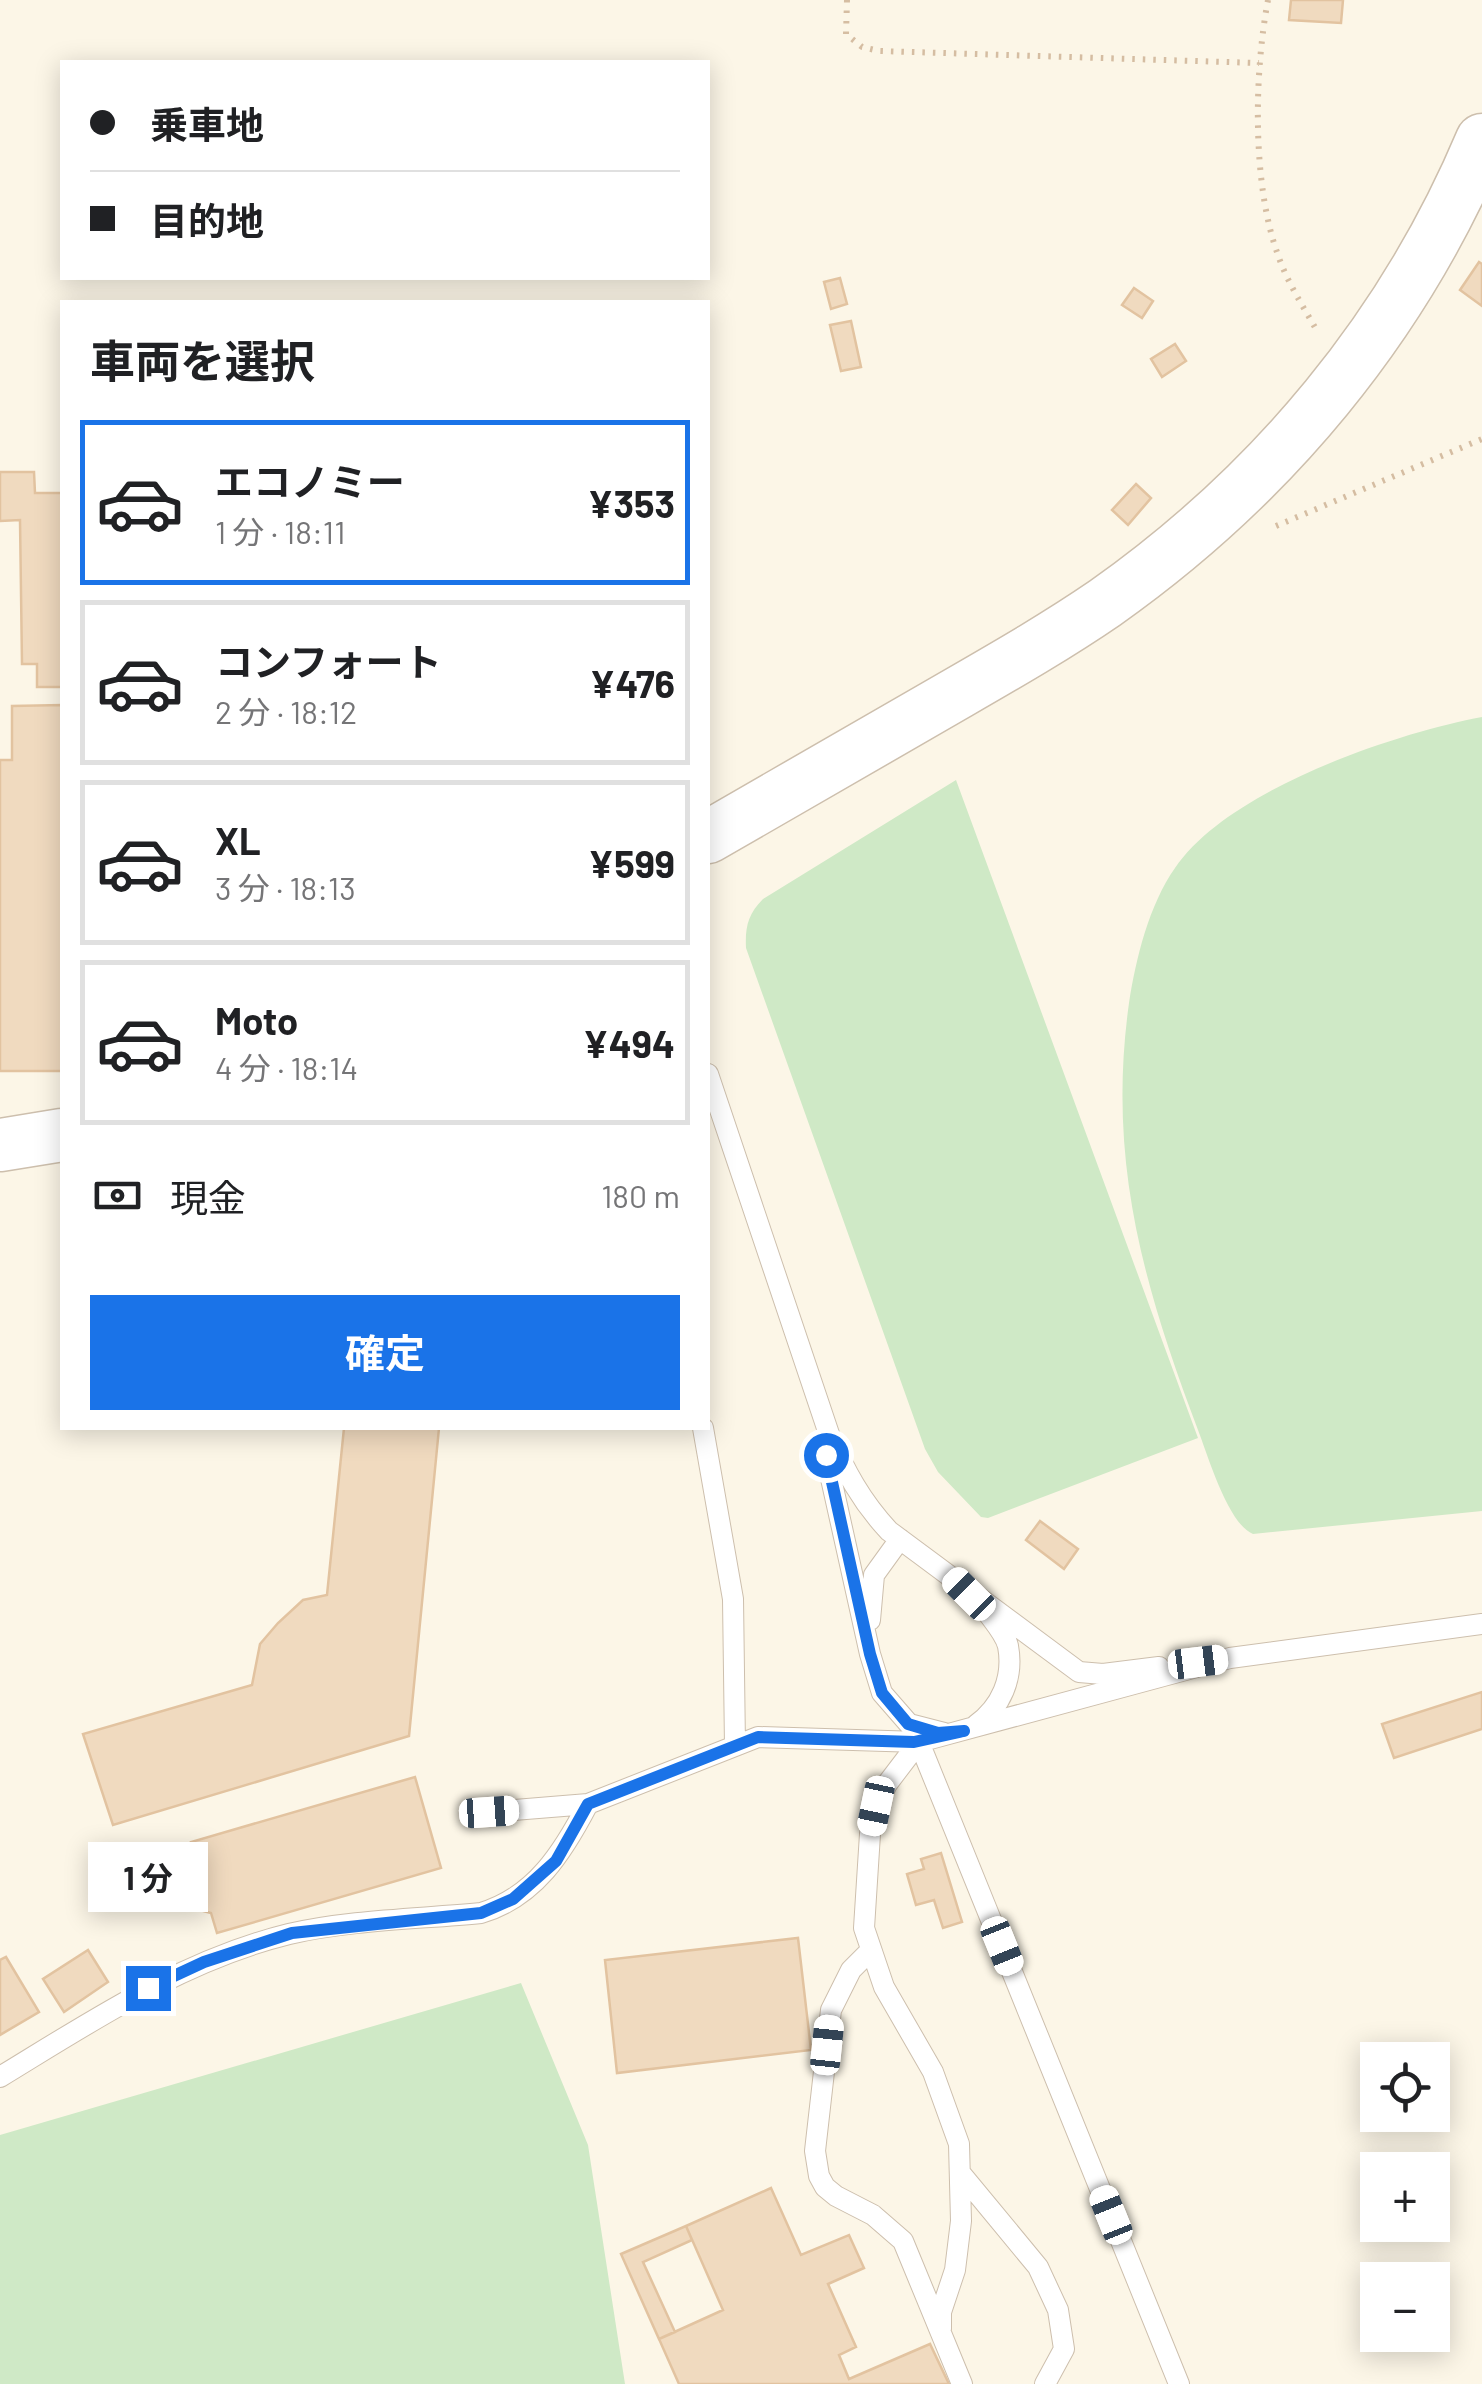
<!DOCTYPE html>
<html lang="ja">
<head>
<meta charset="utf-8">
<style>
	:root { --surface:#fff; --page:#f2f2f2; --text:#202124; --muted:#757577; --line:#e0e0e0; --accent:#1a73e8 }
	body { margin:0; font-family:Barlow,"Noto Sans JP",sans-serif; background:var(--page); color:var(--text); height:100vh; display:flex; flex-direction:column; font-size:38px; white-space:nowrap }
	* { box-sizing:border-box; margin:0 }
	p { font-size:32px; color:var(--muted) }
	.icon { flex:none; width:55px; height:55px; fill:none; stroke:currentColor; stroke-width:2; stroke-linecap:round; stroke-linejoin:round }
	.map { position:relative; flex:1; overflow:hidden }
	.sheet { position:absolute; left:60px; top:300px; width:650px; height:1130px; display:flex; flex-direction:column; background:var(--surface); border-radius:0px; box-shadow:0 5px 25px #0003 }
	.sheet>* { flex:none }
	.hud { position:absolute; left:60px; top:60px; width:650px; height:220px; border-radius:0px; box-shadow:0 5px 25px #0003; display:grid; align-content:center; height:220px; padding:0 30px; background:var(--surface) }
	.fabs { position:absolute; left:1360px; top:2042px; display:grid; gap:20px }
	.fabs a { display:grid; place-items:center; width:90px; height:90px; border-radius:0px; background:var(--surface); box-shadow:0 5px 25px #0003; font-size:50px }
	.end { position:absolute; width:45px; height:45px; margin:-22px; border:12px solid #1a73e8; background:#fff; box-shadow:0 0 0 5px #fff }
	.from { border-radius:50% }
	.bubble { position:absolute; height:70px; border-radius:0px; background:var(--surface); box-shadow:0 5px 25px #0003; font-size:32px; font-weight:700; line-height:70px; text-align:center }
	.car { position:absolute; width:30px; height:60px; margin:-30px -15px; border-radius:12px; box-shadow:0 0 8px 2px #0007; background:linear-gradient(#fff 24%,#345 0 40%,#fff 0 76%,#345 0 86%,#fff 0) }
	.hud b { display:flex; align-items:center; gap:35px; height:95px; font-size:38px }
	.hud b+b { border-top:2px solid var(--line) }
	.hud i { width:25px; height:25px; background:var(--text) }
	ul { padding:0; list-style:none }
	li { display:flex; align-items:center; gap:30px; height:165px; margin:0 20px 15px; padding:0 10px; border:5px solid var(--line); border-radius:0px }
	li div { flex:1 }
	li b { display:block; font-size:38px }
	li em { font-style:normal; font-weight:700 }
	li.selected { border-color:var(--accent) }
	li>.icon { width:90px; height:90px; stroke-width:1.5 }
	h2 { padding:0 30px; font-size:45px; line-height:120px }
	.pay { display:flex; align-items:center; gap:25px; height:110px; padding:0 30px; font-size:38px }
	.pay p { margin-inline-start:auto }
	.action { display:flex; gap:20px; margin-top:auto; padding:20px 30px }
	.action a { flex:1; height:115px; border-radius:0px; background:var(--accent); color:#fff; font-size:40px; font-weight:700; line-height:115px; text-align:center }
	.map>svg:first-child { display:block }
	.green { fill:#cfe9c6 }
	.building { fill:#f0dabf; stroke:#e2c3a0; stroke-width:2.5 }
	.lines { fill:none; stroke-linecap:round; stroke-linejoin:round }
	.service-casing { stroke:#cdbfad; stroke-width:22 }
	.tertiary-casing { stroke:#cdbfad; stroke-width:55 }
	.path { stroke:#d5bda2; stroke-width:6; stroke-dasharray:2.5 8; stroke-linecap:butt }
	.service { stroke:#fff; stroke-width:20 }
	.tertiary { stroke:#fff; stroke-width:52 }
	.route { stroke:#1a73e8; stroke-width:12 }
</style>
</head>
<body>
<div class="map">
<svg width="1482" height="2384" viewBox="0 0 1482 2384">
	<rect width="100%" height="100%" fill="#fcf6e7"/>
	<path class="green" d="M 1482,717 L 1482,1511 L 1253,1534 C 1228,1524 1208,1456 1198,1430 C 1143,1284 1107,1160 1129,1003 C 1136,958 1149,905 1175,868 C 1228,790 1392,734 1482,717 Z
		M 956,780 L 1198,1438 L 988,1518 L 981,1517 L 938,1472 L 925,1449 L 746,948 C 745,927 748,914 763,899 Z
		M 521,1983 L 588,2145 L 625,2384 L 0,2384 L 0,2135 Z"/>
	<path class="building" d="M 1291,0 L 1343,0 L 1341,23 L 1289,20 Z
		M 1479,262 L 1482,264 L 1482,306 L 1460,290 Z
		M 840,278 L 847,304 L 831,309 L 824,282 Z
		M 1134,288 L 1153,301 L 1142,318 L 1122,305 Z
		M 851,321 L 861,367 L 841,371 L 830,325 Z
		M 1175,344 L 1186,361 L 1162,377 L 1151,359 Z
		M 0,472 L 34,472 L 35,493 L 62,493 L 62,687 L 37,687 L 37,664 L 22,664 L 20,520 L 0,521 Z
		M 1136,484 L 1151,498 L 1128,525 L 1112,510 Z
		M 62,705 L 62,1071 L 0,1071 L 0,760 L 12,760 L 12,706 Z
		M 344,1428 L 439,1428 L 409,1736 L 113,1825 L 83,1734 L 252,1685 L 260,1644 L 278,1623 L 303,1600 L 327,1595 Z
		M 1040,1521 L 1078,1549 L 1064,1569 L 1026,1540 Z
		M 1482,1692 L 1482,1729 L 1394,1758 L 1382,1724 Z
		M 415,1777 L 441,1868 L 217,1933 L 211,1913 L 199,1910 L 190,1896 L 190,1883 L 200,1873 L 191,1842 Z
		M 941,1853 L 962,1922 L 943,1928 L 934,1900 L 916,1905 L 907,1874 L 924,1869 L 921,1859 Z
		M 798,1938 L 811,2050 L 617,2073 L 605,1960 Z
		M 88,1950 L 108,1982 L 64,2012 L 43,1979 Z
		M 6,1957 L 39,2012 L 0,2035 L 0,1960 Z
		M 771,2188 L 801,2255 L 849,2235 L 864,2268 L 828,2284 L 856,2347 L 839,2355 L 849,2379 L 930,2344 L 949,2384 L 679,2384 L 659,2339 L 723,2310 L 686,2226 Z
		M 686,2226 L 692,2240 L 643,2262 L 675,2332 L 659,2339 L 621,2254 Z"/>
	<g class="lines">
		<g class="service-casing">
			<path id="service" d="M 708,1074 L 829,1434 C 845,1471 861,1501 889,1531 L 1079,1672 L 1103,1674 L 1159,1667
				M 703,1428 L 733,1599 L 735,1746
				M 824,1447 L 870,1654 L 882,1693 L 909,1724 L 944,1733
				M 870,1620 L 874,1575 L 900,1539
				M 976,1725 C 1001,1707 1014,1678 1008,1646 C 1005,1634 994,1622 987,1612
				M 919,1742 L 1179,2384
				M 919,1742 L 887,1784 L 876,1806 L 870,1834 L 864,1928 L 884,1987 L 933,2072 L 959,2144 L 961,2221 L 955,2270 L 941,2312 L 941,2329
				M 489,1812 L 588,1804 L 758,1737 L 919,1742 L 1230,1658 L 1482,1624
				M 870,1951 L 851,1970 L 831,2010 L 815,2151 L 819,2176 L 825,2187 L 836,2196 L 873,2215 L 903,2241 L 962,2384
				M 0,2077 C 92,2021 183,1960 289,1934 C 349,1920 419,1919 481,1913 C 535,1897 563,1852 588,1804
				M 962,2175 L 1038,2267 L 1058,2310 L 1064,2349 L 1045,2384"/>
		</g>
		<g class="tertiary-casing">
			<path id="tertiary" d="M 708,837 C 784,793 860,749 937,705 C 994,672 1051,640 1105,603 C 1272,485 1403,328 1482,140
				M 0,1145 L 62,1135"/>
		</g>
		<path class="path" d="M 847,0 L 846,34 L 862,47 L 879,51 L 1259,63
			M 1268,0 C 1254,74 1252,184 1278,255 C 1287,282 1303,306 1317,331
			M 1276,526 L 1482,439"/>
		<use href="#service" class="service"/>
		<use href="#tertiary" class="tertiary"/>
	</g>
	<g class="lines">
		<path class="route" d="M 148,1988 L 204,1962 L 292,1933 L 481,1913 L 513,1899 L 556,1861 L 588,1804 L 758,1737 L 914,1742 L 964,1731 L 938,1733 L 908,1724 L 882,1693 L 870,1654 L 826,1455"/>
	</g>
</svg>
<div class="fabs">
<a><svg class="icon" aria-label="locate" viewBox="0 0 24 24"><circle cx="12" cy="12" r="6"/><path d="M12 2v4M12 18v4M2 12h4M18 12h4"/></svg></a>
<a>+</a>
<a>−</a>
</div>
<i class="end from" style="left:826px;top:1455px"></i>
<i class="end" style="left:148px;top:1988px"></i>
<div class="bubble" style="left:88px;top:1842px;width:120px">1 分</div>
<i class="car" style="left:969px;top:1594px;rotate:315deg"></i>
<i class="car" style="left:1198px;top:1662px;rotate:83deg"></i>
<i class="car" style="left:876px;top:1806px;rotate:192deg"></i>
<i class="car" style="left:489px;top:1812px;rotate:86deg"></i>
<i class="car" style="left:1002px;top:1946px;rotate:158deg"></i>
<i class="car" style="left:827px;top:2045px;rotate:6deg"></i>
<i class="car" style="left:1111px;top:2215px;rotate:338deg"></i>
<div class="hud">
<b><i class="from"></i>乗車地</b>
<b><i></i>目的地</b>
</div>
<section class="sheet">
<h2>車両を選択</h2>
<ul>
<li class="selected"><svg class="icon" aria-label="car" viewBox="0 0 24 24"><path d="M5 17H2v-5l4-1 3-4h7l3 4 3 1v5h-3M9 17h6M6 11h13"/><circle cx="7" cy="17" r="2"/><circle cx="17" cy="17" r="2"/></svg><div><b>エコノミー</b><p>1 分 · 18:11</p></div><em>¥353</em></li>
<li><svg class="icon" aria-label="car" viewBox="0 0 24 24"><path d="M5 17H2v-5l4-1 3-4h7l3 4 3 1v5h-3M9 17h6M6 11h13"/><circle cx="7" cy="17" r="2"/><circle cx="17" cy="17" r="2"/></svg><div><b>コンフォート</b><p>2 分 · 18:12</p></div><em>¥476</em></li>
<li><svg class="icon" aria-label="car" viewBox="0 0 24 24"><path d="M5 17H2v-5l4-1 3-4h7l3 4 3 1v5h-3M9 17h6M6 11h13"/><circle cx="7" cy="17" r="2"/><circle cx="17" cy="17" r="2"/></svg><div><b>XL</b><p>3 分 · 18:13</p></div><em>¥599</em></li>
<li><svg class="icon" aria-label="car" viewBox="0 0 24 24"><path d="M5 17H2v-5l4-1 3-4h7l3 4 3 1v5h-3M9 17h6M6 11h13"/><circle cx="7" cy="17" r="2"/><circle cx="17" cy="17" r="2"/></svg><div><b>Moto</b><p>4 分 · 18:14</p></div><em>¥494</em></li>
</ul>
<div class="pay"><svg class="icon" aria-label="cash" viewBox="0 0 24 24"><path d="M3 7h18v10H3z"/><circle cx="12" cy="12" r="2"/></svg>現金<p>180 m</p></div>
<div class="action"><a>確定</a></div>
</section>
</div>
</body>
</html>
